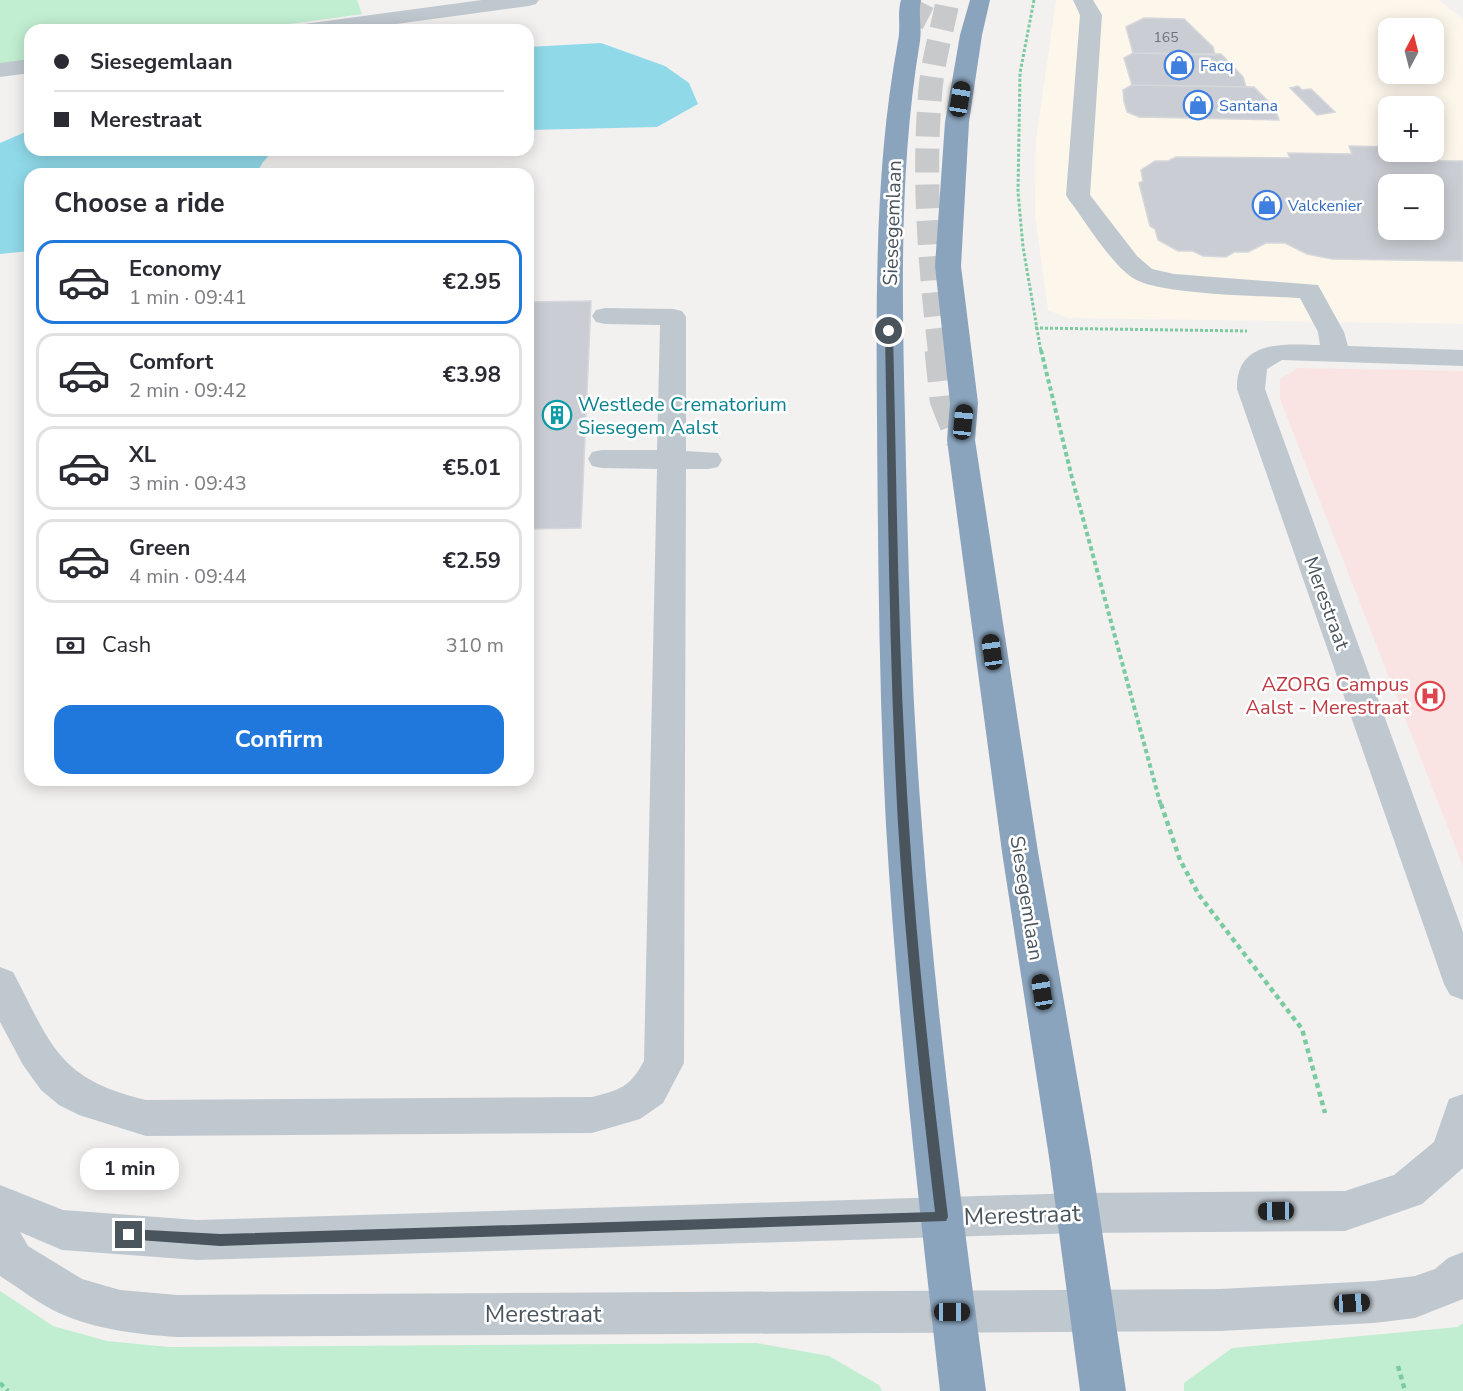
<!DOCTYPE html>
<html lang="en">
<head>
<meta charset="utf-8">
<style>
	:root { --surface:#fff; --page:#f7f7f7; --text:#2b2b33; --muted:#7c7c81; --line:#e1e1e2; --accent:#2178dc }
	body { margin:0; font-family:"Nunito Sans",sans-serif; background:var(--page); color:var(--text); height:100vh; display:flex; flex-direction:column; font-size:22px; white-space:nowrap }
	* { box-sizing:border-box; margin:0 }
	p { font-size:20px; color:var(--muted) }
	.icon { flex:none; width:33px; height:33px; fill:none; stroke:currentColor; stroke-width:2; stroke-linecap:round; stroke-linejoin:round }
	.map { position:relative; flex:1; overflow:hidden }
	.drawer { position:absolute; left:24px; top:168px; width:510px; height:618px; display:flex; flex-direction:column; background:var(--surface); border-radius:18px; box-shadow:0 3px 15px #0003 }
	.drawer>* { flex:none }
	.banner { position:absolute; left:24px; top:24px; width:510px; height:132px; border-radius:18px; box-shadow:0 3px 15px #0003; display:grid; align-content:center; height:132px; padding:0 30px; background:var(--surface) }
	.needle { width:39px; rotate:7deg }
	.tools { position:absolute; left:1378px; top:18px; display:grid; gap:12px }
	.tools a { display:grid; place-items:center; width:66px; height:66px; border-radius:12px; background:var(--surface); box-shadow:0 3px 15px #0003; font-size:30px }
	.end { position:absolute; width:27px; height:27px; margin:-14px; border:8px solid #49545d; background:#fff; box-shadow:0 0 0 3px #fff }
	.from { border-radius:50% }
	.bubble { position:absolute; height:42px; border-radius:18px; background:var(--surface); box-shadow:0 3px 15px #0003; font-size:20px; font-weight:700; line-height:42px; text-align:center }
	.car { position:absolute; width:18px; height:36px; margin:-18px -9px; border-radius:8px; box-shadow:0 0 4px 2px #0007; background:linear-gradient(#222 24%,#8ab4d8 0 40%,#222 0 76%,#8ab4d8 0 86%,#222 0) }
	.banner b { display:flex; align-items:center; gap:21px; height:57px; font-size:22px }
	.banner b+b { border-top:2px solid var(--line) }
	.banner i { width:15px; height:15px; background:var(--text) }
	ul { padding:0; list-style:none }
	li { display:flex; align-items:center; gap:18px; height:84px; margin:0 12px 9px; padding:0 18px; border:3px solid var(--line); border-radius:18px }
	li div { flex:1 }
	li b { display:block; font-size:22px }
	li em { font-style:normal; font-weight:700 }
	li.active { border-color:var(--accent) }
	li>.icon { width:54px; height:54px; stroke-width:1.5 }
	h2 { padding:0 30px; font-size:27px; line-height:72px }
	.pay { display:flex; align-items:center; gap:15px; height:66px; padding:0 30px; font-size:22px }
	.pay p { margin-inline-start:auto }
	.button { display:flex; gap:12px; margin-top:auto; padding:12px 30px }
	.button a { flex:1; height:69px; border-radius:18px; background:var(--accent); color:#fff; font-size:24px; font-weight:700; line-height:69px; text-align:center }
	.map>svg:first-child { display:block }
	.commercial { fill:#fcf6eb; fill-rule:evenodd }
	.medical { fill:#fae4e3 }
	.green { fill:#c1eed1 }
	.water { fill:#90d9e9 }
	.building { fill:#cacdd3; stroke:#d5d7db; stroke-width:1.5; fill-rule:evenodd }
	.lines { fill:none; stroke-linecap:round; stroke-linejoin:round }
	.highway-tunnel-far1 { stroke:#c8c9cb; stroke-width:24; stroke-dasharray:24 12; stroke-linecap:butt }
	.highway-tunnel { stroke:#c8c9cb; stroke-width:31; stroke-dasharray:31 15; stroke-linecap:butt }
	.path-far2 { stroke:#7acba1; stroke-width:3; stroke-dasharray:3 2; stroke-linecap:butt }
	.path-far1 { stroke:#7acba1; stroke-width:4; stroke-dasharray:4.5 3; stroke-linecap:butt }
	.path { stroke:#7acba1; stroke-width:4.5; stroke-dasharray:5 4; stroke-linecap:butt }
	.minor { fill:#bfc8ce; fill-rule:evenodd }
	.highway { fill:#8aa4bd; fill-rule:evenodd }
	.route { fill:#49545d }
	.labels { text-anchor:middle; stroke-width:5; stroke-linejoin:round; paint-order:stroke }
	.far-number-label { font-size:14px; fill:#69727a }
	.far-shop-label { font-size:16px; fill:#366cbe; stroke:#fff; text-anchor:start }
	.street-label { font-size:20px; fill:#49545d; stroke:#fff }
	.culture-label { font-size:20px; fill:#0d838f; stroke:#fff; text-anchor:start }
	.health-label { font-size:20px; fill:#be3a42; stroke:#fff; text-anchor:end }
	.near-street-label { font-size:24px; fill:#49545d; stroke:#fff }
</style>
</head>
<body>
<div class="map">
<svg width="1463" height="1391" viewBox="0 0 1463 1391">
	<rect width="100%" height="100%" fill="#f3f0f0"/>
	<path class="commercial" d="M 1056,0 L 1439,0 L 1463,19 L 1463,324 L 1068,318 L 1048,310 L 1035,214 L 1036,140 ZM 1389,28 L 1434,28 L 1434,74 L 1389,74 ZM 1389,106 L 1434,106 L 1434,152 L 1389,152 ZM 1389,184 L 1434,184 L 1434,230 L 1389,230 Z"/>
	<path class="medical" d="M 1298,368 L 1463,371 L 1463,866 L 1280,399 L 1280,379 Z"/>
	<path class="green" d="M 0,0 L 357,0 L 362,14 L 246,30 L 30,30 L 30,60 L 0,64 Z
		M 0,1291 L 53,1326 L 107,1341 L 169,1347 L 757,1343 L 829,1356 L 879,1385 L 882,1391 L 0,1391 Z
		M 1463,1323 L 1463,1391 L 1184,1391 L 1184,1383 L 1232,1348 L 1458,1327 Z"/>
	<path class="water" d="M 601,43 L 665,66 L 689,83 L 698,104 L 657,127 L 528,130 L 528,47 Z
		M 30,130 L 30,150 L 274,150 L 263,162 L 256,174 L 30,174 L 30,251 L 0,254 L 0,143 Z"/>
	<path class="building" d="M 1144,18 L 1184,19 L 1213,47 L 1215,55 L 1133,53 L 1126,27 Z
		M 1133,53 L 1221,54 L 1243,77 L 1246,87 L 1132,85 L 1124,58 Z
		M 1132,85 L 1254,87 L 1275,108 L 1279,120 L 1139,117 L 1127,112 L 1124,101 L 1123,90 Z
		M 1298,86 L 1302,90 L 1311,89 L 1335,112 L 1317,115 L 1290,88 Z
		M 1349,146 L 1389,147 L 1389,152 L 1434,152 L 1434,148 L 1440,161 L 1463,161 L 1463,261 L 1332,259 L 1307,254 L 1285,243 L 1266,243 L 1248,252 L 1234,252 L 1226,257 L 1203,256 L 1193,251 L 1178,251 L 1158,240 L 1155,229 L 1150,226 L 1139,183 L 1143,181 L 1141,170 L 1155,161 L 1168,161 L 1176,157 L 1290,158 L 1288,153 L 1352,154 ZM 1389,184 L 1434,184 L 1434,230 L 1389,230 Z
		M 591,301 L 581,528 L 528,529 L 528,302 Z"/>
	<g class="lines">
		<path class="highway-tunnel-far1" d="M 912,24 L 924,0
			M 940,352 C 930,267 923,180 930,95 C 932,63 942,31 948,0"/>
		<path class="highway-tunnel" d="M 940,350 L 945,399 L 961,440"/>
		<path class="path-far2" d="M 1034,0 L 1020,73 L 1018,192 L 1023,247 L 1041,352
			M 1035,328 L 1247,331"/>
		<path class="path-far1" d="M 1041,350 L 1072,478 L 1161,806"/>
		<path class="path" d="M 1161,804 L 1180,860 L 1199,895 L 1302,1029 L 1325,1113
			M 1398,1366 L 1405,1391
			M 0,1383 L 8,1391"/>
		<path class="minor" d="M 482,0 L 539,0 L 536,4 L 529,6 L 352,30 L 293,30 L 296,25 L 304,24 Z
			M 1073,0 L 1093,0 L 1102,15 L 1090,195 L 1137,256 L 1152,269 L 1174,274 L 1318,285 L 1344,332 L 1348,346 L 1463,350 L 1463,366 L 1282,360 L 1267,369 L 1265,389 L 1463,932 L 1463,1000 L 1450,995 L 1444,984 L 1237,389 C 1236,339 1285,344 1320,345 L 1318,332 L 1300,298 C 1265,296 1158,295 1133,278 C 1111,264 1086,222 1069,200 L 1066,195 L 1080,15 Z
			M 30,59 L 30,73 L 0,77 L 0,63 Z
			M 605,308 L 673,309 L 682,311 L 686,317 L 686,451 L 718,453 L 722,460 L 718,467 L 708,469 L 686,469 L 684,1063 L 663,1103 L 640,1119 L 592,1133 L 146,1136 L 79,1115 L 59,1105 L 41,1090 L 23,1065 L 0,1022 L 0,967 L 13,972 C 52,1046 58,1079 146,1100 L 592,1097 C 620,1090 630,1087 644,1061 L 657,469 L 602,468 L 592,466 L 588,459 L 592,452 L 602,450 L 657,450 L 660,325 L 605,324 L 596,322 L 592,316 L 596,310 Z
			M 1463,1094 L 1463,1168 L 1422,1204 L 1345,1231 L 1078,1233 L 197,1260 L 62,1250 L 20,1232 L 28,1246 L 82,1279 L 120,1290 L 177,1295 L 1220,1289 L 1374,1281 L 1415,1276 L 1435,1269 L 1448,1258 L 1463,1252 L 1463,1299 L 1415,1318 L 1374,1323 L 1220,1331 L 177,1337 C 136,1334 97,1330 59,1313 C 39,1304 19,1288 0,1276 L 0,1185 L 63,1210 L 197,1220 L 1078,1193 L 1345,1191 L 1394,1175 L 1434,1142 L 1449,1099 Z"/>
		<path class="highway" d="M 901,0 L 921,0 C 918,13 922,27 920,41 C 899,166 902,294 905,419 C 908,555 911,691 922,826 C 936,1015 961,1203 986,1391 L 940,1391 C 919,1203 897,1015 886,825 C 879,690 878,554 877,419 C 876,293 875,165 898,41 C 901,27 897,13 901,0 Z
			M 970,0 L 990,0 L 982,35 L 969,122 L 961,266 L 978,403 L 975,440 L 1038,852 L 1091,1157 L 1126,1391 L 1080,1391 L 1049,1157 L 1002,852 L 947,440 L 950,403 L 935,266 L 945,122 L 960,35 Z"/>
	</g>
	<path class="route" d="M 889,329 L 893,331 C 897,496 898,661 909,825 C 917,956 932,1087 948,1217 L 946,1221 L 220,1246 L 125,1239 L 123,1235 L 125,1231 L 129,1229 L 220,1234 L 935,1212 C 920,1083 906,954 898,824 C 889,660 888,496 885,331 Z"/>
	<defs>
		<g id="shop-ring" transform="scale(1.5)"><circle r="9.5" fill="#fff" stroke="#3f7fe0" stroke-width="1.5"/><path d="M-5-2.5h2.3a2.7 3.5 0 0 1 5.4 0H5L5.5 6h-11ZM-1.5-2.5h3a1.5 2.3 0 0 0-3 0Z" fill="#3f7fe0"/></g>
		<g id="building-ring" transform="scale(1.5)"><circle r="9.5" fill="#fff" stroke="#0f9aa8" stroke-width="1.5"/><path d="M-4-6H4V6H1V3H-1V6H-4ZM-2.5-4.3h1.7v1.8h-1.7ZM.8-4.3h1.7v1.8H.8ZM-2.5-1h1.7V.8h-1.7ZM.8-1h1.7V.8H.8Z" fill="#0f9aa8"/></g>
		<g id="hospital-ring" transform="scale(1.5)"><circle r="9.5" fill="#fff" stroke="#e0444e" stroke-width="1.5"/><path d="M-5-5h3v3.5h4V-5h3V5h-3V1.5h-4V5h-3Z" fill="#e0444e"/></g>
	</defs>
	<g fill-rule="evenodd">
		<use href="#shop-ring" x="1179" y="65"/>
		<use href="#shop-ring" x="1198" y="105"/>
		<use href="#shop-ring" x="1267" y="205"/>
		<use href="#building-ring" x="557" y="415"/>
		<use href="#hospital-ring" x="1430" y="696"/>
	</g>
	<g class="labels">
		<g class="far-number-label">
			<text x="1166" y="42">165</text>
		</g>
		<g class="far-shop-label">
			<text x="1200" y="71">Facq</text>
			<text x="1219" y="111">Santana</text>
			<text x="1288" y="211">Valckenier</text>
		</g>
		<g class="street-label">
			<text transform="translate(892 223) rotate(-88)" y="7">Siesegemlaan</text>
			<text transform="translate(1327 603) rotate(70)" y="7">Merestraat</text>
			<text transform="translate(1027 898) rotate(81)" y="7">Siesegemlaan</text>
		</g>
		<g class="culture-label">
			<text x="578" y="411">Westlede Crematorium<tspan x="578" dy="23">Siesegem Aalst</tspan></text>
		</g>
		<g class="health-label">
			<text x="1409" y="691">AZORG Campus<tspan x="1409" dy="23">Aalst - Merestraat</tspan></text>
		</g>
		<g class="near-street-label">
			<text transform="translate(1022 1215) rotate(-2)" y="8">Merestraat</text>
			<text x="543" y="1322">Merestraat</text>
		</g>
	</g>
</svg>
<div class="tools">
<a><svg class="needle" viewBox="-14 -14 28 28"><path d="M0-13l5 13h-10z" fill="#e53935"/><path d="M0 13l5-13h-10z" fill="#7c7c81"/></svg></a>
<a>+</a>
<a>−</a>
</div>
<i class="end from" style="left:889px;top:331px"></i>
<i class="end" style="left:129px;top:1235px"></i>
<div class="bubble" style="left:80px;top:1148px;width:99px">1 min</div>
<i class="car" style="left:960px;top:99px;rotate:9deg"></i>
<i class="car" style="left:963px;top:422px;rotate:6deg"></i>
<i class="car" style="left:992px;top:652px;rotate:352deg"></i>
<i class="car" style="left:1042px;top:992px;rotate:351deg"></i>
<i class="car" style="left:1276px;top:1211px;rotate:269deg"></i>
<i class="car" style="left:1352px;top:1303px;rotate:87deg"></i>
<i class="car" style="left:952px;top:1312px;rotate:90deg"></i>
<div class="banner">
<b><i class="from"></i>Siesegemlaan</b>
<b><i></i>Merestraat</b>
</div>
<section class="drawer">
<h2>Choose a ride</h2>
<ul>
<li class="active"><svg class="icon" aria-label="car" viewBox="0 0 24 24"><path d="M5 17H2v-5l4-1 3-4h7l3 4 3 1v5h-3M9 17h6M6 11h13"/><circle cx="7" cy="17" r="2"/><circle cx="17" cy="17" r="2"/></svg><div><b>Economy</b><p>1 min · 09:41</p></div><em>€2.95</em></li>
<li><svg class="icon" aria-label="car" viewBox="0 0 24 24"><path d="M5 17H2v-5l4-1 3-4h7l3 4 3 1v5h-3M9 17h6M6 11h13"/><circle cx="7" cy="17" r="2"/><circle cx="17" cy="17" r="2"/></svg><div><b>Comfort</b><p>2 min · 09:42</p></div><em>€3.98</em></li>
<li><svg class="icon" aria-label="car" viewBox="0 0 24 24"><path d="M5 17H2v-5l4-1 3-4h7l3 4 3 1v5h-3M9 17h6M6 11h13"/><circle cx="7" cy="17" r="2"/><circle cx="17" cy="17" r="2"/></svg><div><b>XL</b><p>3 min · 09:43</p></div><em>€5.01</em></li>
<li><svg class="icon" aria-label="car" viewBox="0 0 24 24"><path d="M5 17H2v-5l4-1 3-4h7l3 4 3 1v5h-3M9 17h6M6 11h13"/><circle cx="7" cy="17" r="2"/><circle cx="17" cy="17" r="2"/></svg><div><b>Green</b><p>4 min · 09:44</p></div><em>€2.59</em></li>
</ul>
<div class="pay"><svg class="icon" aria-label="cash" viewBox="0 0 24 24"><path d="M3 7h18v10H3z"/><circle cx="12" cy="12" r="2"/></svg>Cash<p>310 m</p></div>
<div class="button"><a>Confirm</a></div>
</section>
</div>
</body>
</html>
